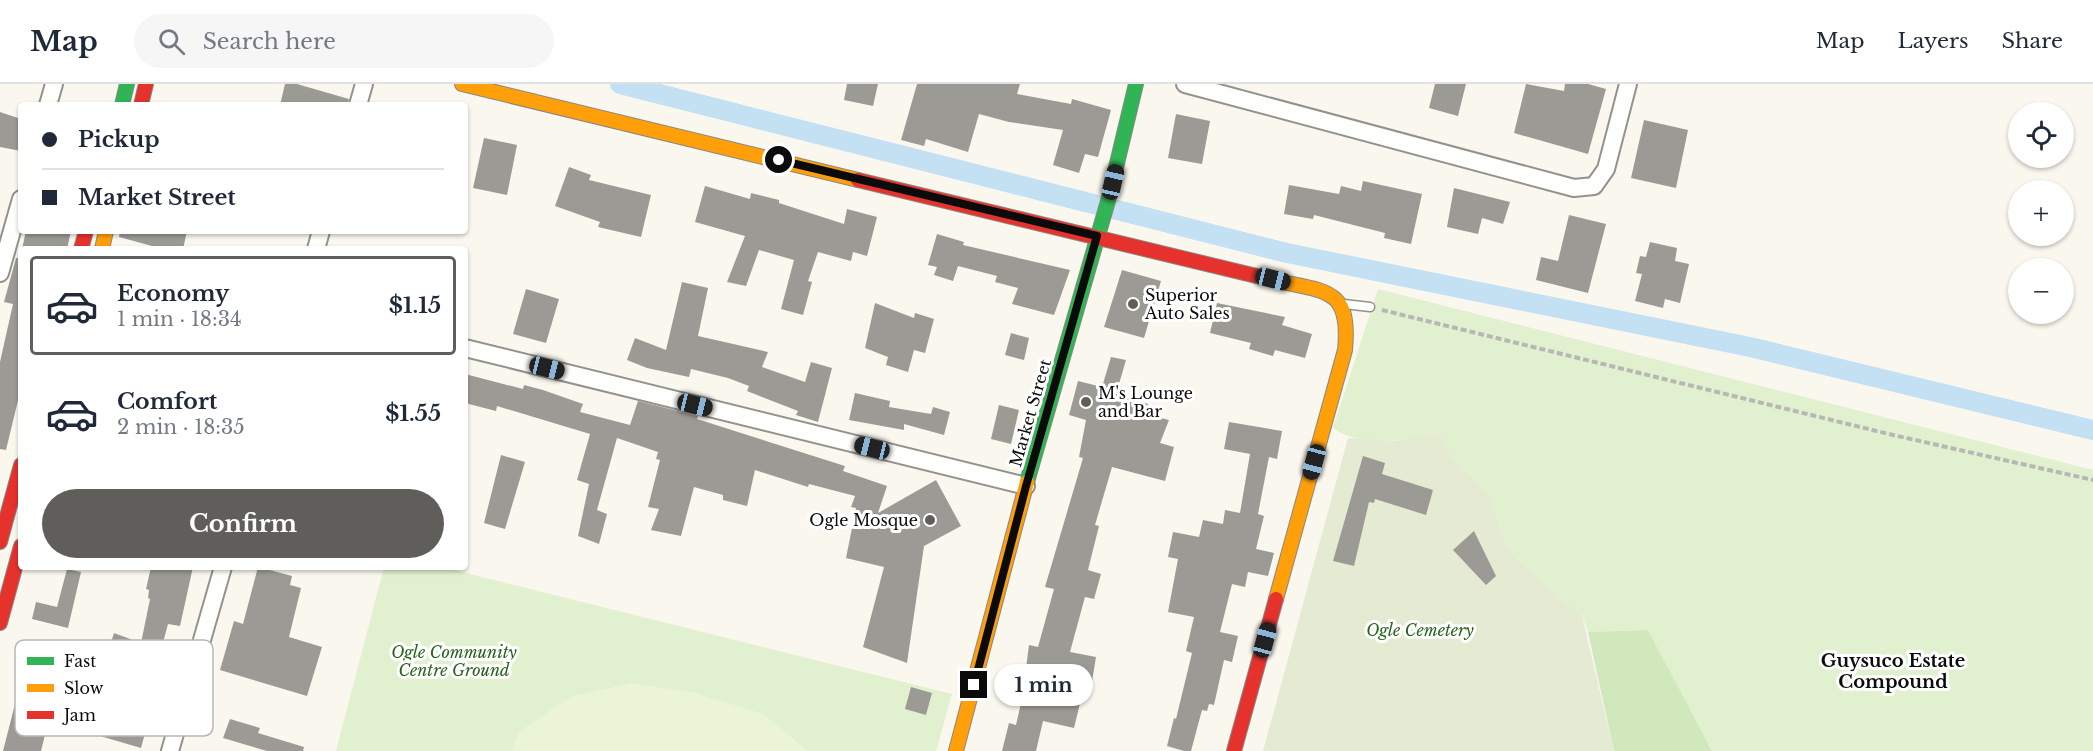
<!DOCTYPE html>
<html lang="en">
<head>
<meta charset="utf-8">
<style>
	:root { --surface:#fff; --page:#f6f6f7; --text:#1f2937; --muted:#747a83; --line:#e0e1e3; --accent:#5f5e5a }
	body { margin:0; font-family:"Libre Baskerville",serif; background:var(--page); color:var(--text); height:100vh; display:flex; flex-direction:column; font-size:22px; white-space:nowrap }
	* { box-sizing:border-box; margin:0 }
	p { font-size:20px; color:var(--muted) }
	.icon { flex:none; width:33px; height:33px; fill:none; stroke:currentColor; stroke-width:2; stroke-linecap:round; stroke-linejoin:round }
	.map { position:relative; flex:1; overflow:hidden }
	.side { position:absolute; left:18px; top:162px; width:450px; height:324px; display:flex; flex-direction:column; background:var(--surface); border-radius:6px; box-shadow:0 2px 4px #0004 }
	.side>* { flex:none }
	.guide { position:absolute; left:18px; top:18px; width:450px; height:132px; border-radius:6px; box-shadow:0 2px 4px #0004; display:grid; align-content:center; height:132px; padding:0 24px; background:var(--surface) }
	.tools { position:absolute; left:2008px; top:18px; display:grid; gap:12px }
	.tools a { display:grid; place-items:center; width:66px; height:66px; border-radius:50%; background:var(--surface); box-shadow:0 2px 4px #0004; font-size:30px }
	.end { position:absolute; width:27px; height:27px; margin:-14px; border:8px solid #0b0b0b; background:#fff; box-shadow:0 0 0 3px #fff }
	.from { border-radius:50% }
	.bubble { position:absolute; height:42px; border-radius:21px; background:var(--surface); box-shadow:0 2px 4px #0004; font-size:20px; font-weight:700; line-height:42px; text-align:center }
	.car { position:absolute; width:18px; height:36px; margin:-18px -9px; border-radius:8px; box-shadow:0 0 4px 2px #0007; background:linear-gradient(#222 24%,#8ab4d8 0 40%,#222 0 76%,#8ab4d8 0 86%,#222 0) }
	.guide b { display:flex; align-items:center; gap:21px; height:57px; font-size:22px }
	.guide b+b { border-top:2px solid var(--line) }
	.guide i { width:15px; height:15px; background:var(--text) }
	ul { padding:10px 0 0; list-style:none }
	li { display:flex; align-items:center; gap:18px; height:99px; margin:0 12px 9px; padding:0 12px; border:3px solid transparent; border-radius:6px }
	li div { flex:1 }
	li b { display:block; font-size:22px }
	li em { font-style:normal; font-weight:700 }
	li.selected { border-color:var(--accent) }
	li>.icon { width:54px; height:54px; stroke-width:1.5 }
	.button { display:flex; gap:12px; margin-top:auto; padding:12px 24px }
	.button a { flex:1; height:69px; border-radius:36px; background:var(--accent); color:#fff; font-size:24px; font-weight:700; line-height:69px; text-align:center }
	header { display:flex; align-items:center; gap:36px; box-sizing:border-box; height:84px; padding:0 30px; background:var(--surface); border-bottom:2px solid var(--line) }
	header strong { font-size:28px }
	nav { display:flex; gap:33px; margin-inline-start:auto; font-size:21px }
	.search { width:420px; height:54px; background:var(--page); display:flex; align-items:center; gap:15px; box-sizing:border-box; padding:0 21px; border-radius:33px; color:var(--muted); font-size:22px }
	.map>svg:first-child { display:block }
	.green { fill:#e1f0ce }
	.forest { fill:#d0e8bb }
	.cemetery { fill:#e4ebd2 }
	.pitch { fill:#ebf4d7 }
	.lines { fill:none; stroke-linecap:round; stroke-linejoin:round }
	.canal { stroke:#c4e1f4; stroke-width:20 }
	.building { fill:#9c9a94 }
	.lane-casing { stroke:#93928d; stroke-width:11 }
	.street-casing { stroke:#93928d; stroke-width:20 }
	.fast-casing { stroke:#898884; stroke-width:16 }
	.slow-casing { stroke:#898884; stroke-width:16 }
	.jam-casing { stroke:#898884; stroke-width:16 }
	.path { stroke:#b7b7b5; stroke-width:4; stroke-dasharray:6 3; stroke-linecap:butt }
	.lane { stroke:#fefefc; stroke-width:8 }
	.street { stroke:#fefefc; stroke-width:16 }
	.fast { stroke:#30b455; stroke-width:14 }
	.slow { stroke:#ff9f0a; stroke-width:14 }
	.jam { stroke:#e5322d; stroke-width:14 }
	.route { stroke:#0b0b0b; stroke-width:8 }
	.poi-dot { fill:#5f5e5a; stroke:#fff; stroke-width:2 }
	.labels { text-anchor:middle; stroke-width:6; stroke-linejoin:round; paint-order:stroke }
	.poi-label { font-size:16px; fill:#0b0b0b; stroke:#fff; text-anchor:start }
	.street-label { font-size:16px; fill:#0b0b0b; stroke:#fff }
	.park-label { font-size:16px; font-style:italic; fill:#26631b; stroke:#fff }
	.neighbourhood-label { font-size:18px; font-weight:bold; fill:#0b0b0b; stroke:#fff }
	.key { fill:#fff; stroke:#b6b6b6; stroke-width:1.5 }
	.key-label { font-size:16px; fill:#0b0b0b }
</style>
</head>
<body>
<header>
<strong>Map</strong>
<div class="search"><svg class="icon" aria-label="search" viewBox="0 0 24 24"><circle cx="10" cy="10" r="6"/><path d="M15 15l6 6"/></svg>Search here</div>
<nav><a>Map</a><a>Layers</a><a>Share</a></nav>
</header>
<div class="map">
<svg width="2093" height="667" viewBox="0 0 2093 667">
	<rect width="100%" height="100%" fill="#faf8ee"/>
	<path class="green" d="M 1378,205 L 2093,386 L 2093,667 L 1712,667 L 1648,546 L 1588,548 L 1582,532 L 1515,473 L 1506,460 L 1488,408 L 1453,374 L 1440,349 C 1404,355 1365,366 1333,344 Z
		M 384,483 L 442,483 L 952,610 L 936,667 L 336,667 Z"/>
	<path class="forest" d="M 1648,546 L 1712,667 L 1614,667 L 1588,548 Z"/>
	<path class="cemetery" d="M 1440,349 L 1453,374 L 1488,408 L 1506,460 L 1515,473 L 1582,532 L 1614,667 L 1263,667 L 1348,354 L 1392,357 Z"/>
	<path class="pitch" d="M 632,599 L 696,609 L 763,630 L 808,667 L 511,667 L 520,647 L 572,612 Z"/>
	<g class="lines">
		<path class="canal" d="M 620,0 L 1287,169 L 1750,263 L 2093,346"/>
	</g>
	<path class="building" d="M 285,0 L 297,0 L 349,15 L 348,21 L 280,21 Z
		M 847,0 L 878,0 L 873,22 L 844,16 Z
		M 917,0 L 1020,0 L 1017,10 L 1071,20 L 1072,15 L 1111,26 L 1098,73 L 1085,70 L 1079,89 L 1053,81 L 1063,46 L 1009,38 L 979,30 L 968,68 L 926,55 L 924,62 L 901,56 Z
		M 1435,0 L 1466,0 L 1458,32 L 1429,24 Z
		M 1526,0 L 1564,7 L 1565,0 L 1588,0 L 1606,5 L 1588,70 L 1514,49 Z
		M 0,28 L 21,35 L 21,67 L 0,63 Z
		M 1176,30 L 1210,37 L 1202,80 L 1168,74 Z
		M 1644,36 L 1688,46 L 1676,104 L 1631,94 Z
		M 484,54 L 517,61 L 507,111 L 473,104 Z
		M 569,83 L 591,91 L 589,96 L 651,111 L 641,153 L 598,143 L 600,138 L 555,122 Z
		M 1363,97 L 1422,110 L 1411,160 L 1384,154 L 1385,149 L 1314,131 L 1313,135 L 1284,130 L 1289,101 L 1339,110 L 1341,102 L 1361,107 Z
		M 705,102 L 750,115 L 751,109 L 779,116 L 779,119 L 844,140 L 847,125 L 877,133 L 867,172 L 853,168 L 851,177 L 818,168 L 808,197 L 812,198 L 803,231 L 781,225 L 794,176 L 759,166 L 746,202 L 727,198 L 745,152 L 695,138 Z
		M 1454,104 L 1510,118 L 1503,140 L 1482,134 L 1478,150 L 1447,143 Z
		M 1569,131 L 1606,140 L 1588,209 L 1536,196 L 1541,173 L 1558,177 Z
		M 26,147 L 71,147 L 67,165 L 22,165 Z
		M 120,147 L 187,147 L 183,165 L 152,165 L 152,162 L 119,153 Z
		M 937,150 L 964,158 L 963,161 L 1070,186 L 1054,231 L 1012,220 L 1018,204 L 995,198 L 997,192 L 958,182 L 953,197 L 934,191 L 937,183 L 928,181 Z
		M 1650,158 L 1677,164 L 1675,177 L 1689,180 L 1680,219 L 1665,215 L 1663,224 L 1635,217 L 1642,190 L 1636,189 L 1640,172 L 1646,173 Z
		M 16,174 L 21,174 L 21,304 L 6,366 L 0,365 L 0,278 L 13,220 L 4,218 Z
		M 1122,186 L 1161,197 L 1144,254 L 1104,243 Z
		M 682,198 L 708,204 L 698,252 L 768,268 L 762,283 L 805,298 L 811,278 L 832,284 L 818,338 L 796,331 L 798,327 L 747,307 L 749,302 L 728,294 L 691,285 L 689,293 L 647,284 L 627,276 L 635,254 L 666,266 Z
		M 526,205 L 559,215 L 546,259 L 513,250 Z
		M 875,219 L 914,234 L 915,229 L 934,235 L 925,269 L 914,266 L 908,288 L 886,281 L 888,273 L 865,264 Z
		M 1217,219 L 1285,233 L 1282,241 L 1312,250 L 1305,274 L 1275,266 L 1273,272 L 1249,265 L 1251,259 L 1210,249 Z
		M 1011,249 L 1029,254 L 1024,276 L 1005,271 Z
		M 1111,273 L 1126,276 L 1116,310 L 1148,320 L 1146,330 L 1169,336 L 1160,359 L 1174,363 L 1165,397 L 1112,383 L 1095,441 L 1099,442 L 1088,486 L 1101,490 L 1094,515 L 1085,513 L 1070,568 L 1096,573 L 1091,604 L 1084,603 L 1074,644 L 1043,637 L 1036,667 L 1002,667 L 1009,639 L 1016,641 L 1029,584 L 1026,584 L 1029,561 L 1038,563 L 1054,505 L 1045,503 L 1083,374 L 1079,373 L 1086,336 L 1069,331 L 1078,297 L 1102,303 Z
		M 465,290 L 523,305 L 524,301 L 543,306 L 583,320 L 580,328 L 630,341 L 638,317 L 698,332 L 697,335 L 845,382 L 843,387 L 887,402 L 878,429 L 936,396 L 961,442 L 924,462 L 907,579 L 863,563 L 884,483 L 846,474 L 856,424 L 851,423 L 855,412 L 809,400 L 808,403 L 755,386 L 747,422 L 723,416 L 723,411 L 694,403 L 681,452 L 651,446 L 659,425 L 648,423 L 660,376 L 656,375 L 658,368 L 617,354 L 597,426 L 607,430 L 599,460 L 578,452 L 589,400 L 577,396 L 590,350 L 497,322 L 496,327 L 465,319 Z
		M 855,309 L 890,317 L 889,323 L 931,330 L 933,323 L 950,328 L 944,351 L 904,340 L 904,346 L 849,336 Z
		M 999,321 L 1019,326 L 1011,360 L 991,355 Z
		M 1229,338 L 1282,347 L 1277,375 L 1269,373 L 1258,430 L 1264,432 L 1256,465 L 1274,469 L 1268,492 L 1248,488 L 1245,503 L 1232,500 L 1220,548 L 1238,552 L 1232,578 L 1224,576 L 1214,621 L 1209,620 L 1207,627 L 1202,626 L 1191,667 L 1184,667 L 1167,662 L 1174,634 L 1176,635 L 1192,569 L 1186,567 L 1194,533 L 1168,528 L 1178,475 L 1168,473 L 1173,448 L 1199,453 L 1203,436 L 1223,440 L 1225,426 L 1240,429 L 1250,370 L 1224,365 Z
		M 501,371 L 525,378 L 505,445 L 484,439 Z
		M 1363,372 L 1385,379 L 1382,390 L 1433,406 L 1426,431 L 1375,415 L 1374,419 L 1369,418 L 1354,482 L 1333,477 Z
		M 1474,447 L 1496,492 L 1486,501 L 1453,466 Z
		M 151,483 L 193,483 L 180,542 L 168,540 L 160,570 L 174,574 L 167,599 L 102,585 L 114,549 L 141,559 L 150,515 L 148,514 L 149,506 L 146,505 Z
		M 258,483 L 292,492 L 290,501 L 301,504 L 289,553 L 322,563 L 307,612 L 220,586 L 234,537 L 243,540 Z
		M 67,485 L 81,488 L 68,544 L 32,535 L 36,518 L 57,523 Z
		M 43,576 L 70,583 L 62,616 L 54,614 L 41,667 L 3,667 L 15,620 L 31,625 Z
		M 911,603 L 932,609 L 926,631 L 905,625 Z
		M 108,623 L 149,635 L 141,664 L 100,652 Z
		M 230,635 L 260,644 L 258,649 L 304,663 L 303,667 L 267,667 L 223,654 Z"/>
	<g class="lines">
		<g class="lane-casing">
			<path id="lane" d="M 1344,220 L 1370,223"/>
		</g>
		<g class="street-casing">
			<path id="street" d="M 1185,0 L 1574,104 L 1594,102 L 1606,85 L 1628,0
				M 48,21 L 54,0
				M 358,21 L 364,0
				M 316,165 L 321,147
				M 0,189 L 21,115
				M 465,264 L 1026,402
				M 170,667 L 223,483"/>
		</g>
		<g class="fast-casing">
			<path id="fast" d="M 122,21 L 127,0
				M 1027,398 L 1108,117 L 1136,0"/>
		</g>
		<g class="slow-casing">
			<path id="slow" d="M 462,0 L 858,96
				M 102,165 L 106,147
				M 1273,196 C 1326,208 1351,203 1345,266 L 1276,515
				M 956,667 L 1027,398"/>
		</g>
		<g class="jam-casing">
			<path id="jam" d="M 141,21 L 146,0
				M 858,96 L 1273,196
				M 81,165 L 86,147
				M 0,458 L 21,381
				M 0,539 L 21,462
				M 1234,667 L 1276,515"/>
		</g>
		<path class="path" d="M 1382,226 L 1893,351 L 2093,396"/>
		<use href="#lane" class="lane"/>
		<use href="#street" class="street"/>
		<use href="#fast" class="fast"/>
		<use href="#slow" class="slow"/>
		<use href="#jam" class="jam"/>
	</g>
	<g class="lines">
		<path class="route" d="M 779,76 L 1097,152 L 1026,402 L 974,601"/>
	</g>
	<g class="poi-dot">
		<circle cx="1133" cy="220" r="6"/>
		<circle cx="1086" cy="318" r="6"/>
		<circle cx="930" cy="436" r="6"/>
	</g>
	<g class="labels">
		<g class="poi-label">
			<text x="1145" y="217">Superior<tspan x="1145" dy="18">Auto Sales</tspan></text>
			<text x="1098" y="315">M's Lounge<tspan x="1098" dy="18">and Bar</tspan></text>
			<text x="918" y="442" text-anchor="end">Ogle Mosque</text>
		</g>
		<g class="street-label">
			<text transform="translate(1030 329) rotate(-74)" y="6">Market Street</text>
		</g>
		<g class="park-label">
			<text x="1420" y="552">Ogle Cemetery</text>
			<text x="454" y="574">Ogle Community<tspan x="454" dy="18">Centre Ground</tspan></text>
		</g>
		<g class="neighbourhood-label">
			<text x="1893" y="583">Guysuco Estate<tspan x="1893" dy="21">Compound</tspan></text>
		</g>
	</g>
	<rect x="15" y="556" width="198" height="96" rx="9" class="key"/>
	<rect x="27" y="573" width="27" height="8" fill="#30b455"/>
	<rect x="27" y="600" width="27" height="8" fill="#ff9f0a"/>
	<rect x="27" y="627" width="27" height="8" fill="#e5322d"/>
	<g class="key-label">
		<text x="64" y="583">Fast</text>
		<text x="64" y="610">Slow</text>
		<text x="64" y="637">Jam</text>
	</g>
</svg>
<div class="tools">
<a><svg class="icon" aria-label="locate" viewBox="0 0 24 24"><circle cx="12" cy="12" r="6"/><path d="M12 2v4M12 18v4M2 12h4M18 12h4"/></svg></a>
<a>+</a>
<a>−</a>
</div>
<i class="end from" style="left:779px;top:76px"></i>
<i class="end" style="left:974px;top:601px"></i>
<div class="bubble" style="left:994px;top:580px;width:99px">1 min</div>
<i class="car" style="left:1113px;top:98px;rotate:13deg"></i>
<i class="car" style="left:1273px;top:195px;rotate:104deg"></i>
<i class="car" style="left:547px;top:284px;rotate:104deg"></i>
<i class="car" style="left:695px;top:321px;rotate:104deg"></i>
<i class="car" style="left:872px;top:364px;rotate:284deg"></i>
<i class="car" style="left:1314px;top:378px;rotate:195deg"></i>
<i class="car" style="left:1265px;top:556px;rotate:15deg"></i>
<div class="guide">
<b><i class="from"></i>Pickup</b>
<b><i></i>Market Street</b>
</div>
<section class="side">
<ul>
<li class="selected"><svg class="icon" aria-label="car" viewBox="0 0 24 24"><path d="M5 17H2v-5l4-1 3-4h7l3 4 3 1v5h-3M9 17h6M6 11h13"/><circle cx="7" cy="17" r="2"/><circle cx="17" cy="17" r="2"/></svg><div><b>Economy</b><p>1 min · 18:34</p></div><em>$1.15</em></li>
<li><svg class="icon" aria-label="car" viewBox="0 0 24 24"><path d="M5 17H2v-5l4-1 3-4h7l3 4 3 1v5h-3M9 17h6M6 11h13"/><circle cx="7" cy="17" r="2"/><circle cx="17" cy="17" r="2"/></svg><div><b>Comfort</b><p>2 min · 18:35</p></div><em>$1.55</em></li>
</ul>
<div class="button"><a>Confirm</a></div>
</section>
</div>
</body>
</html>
